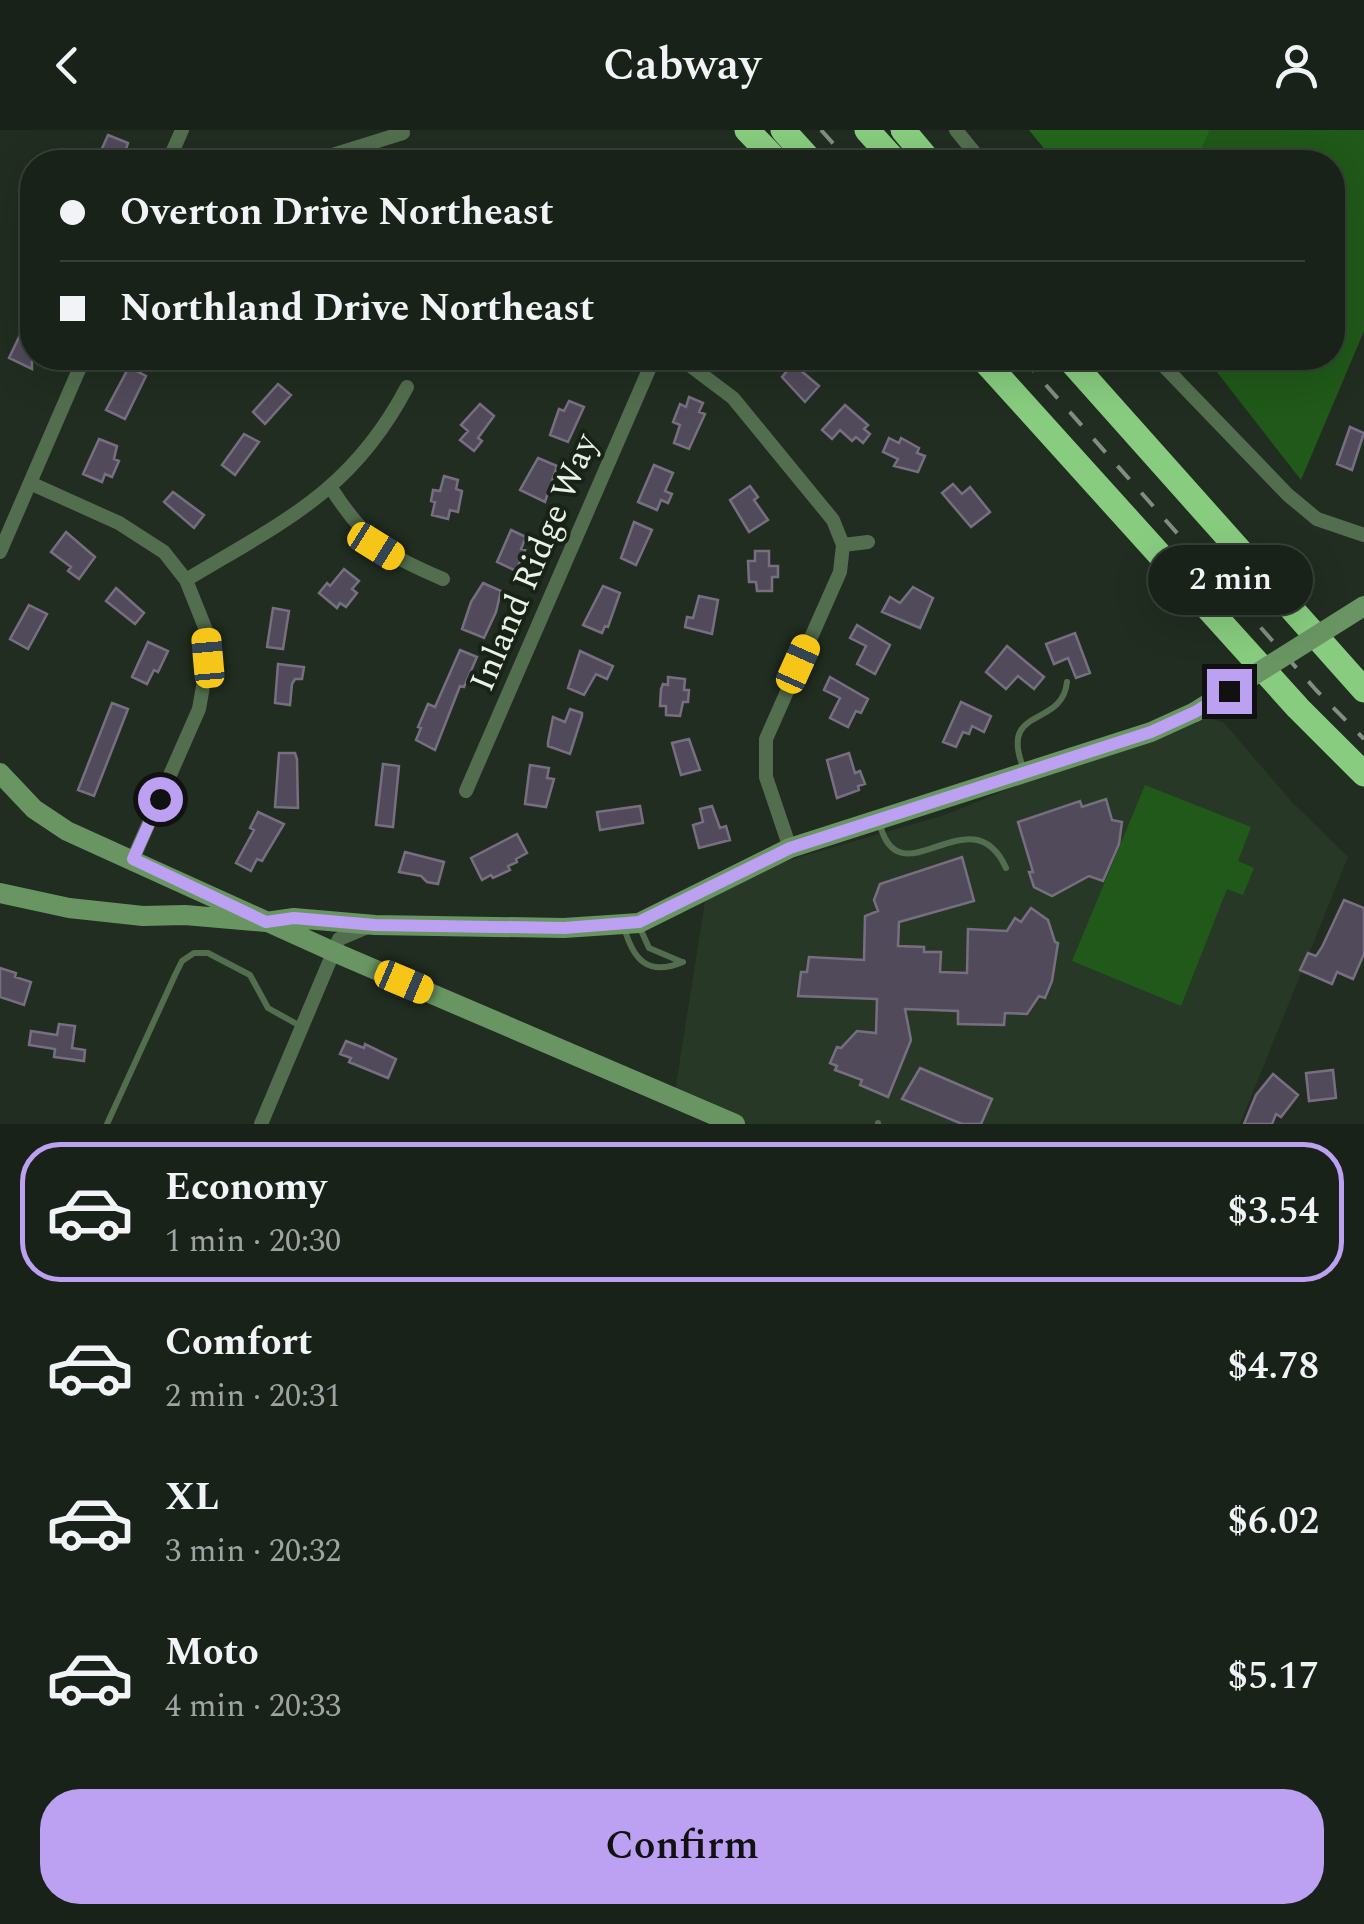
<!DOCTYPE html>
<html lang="en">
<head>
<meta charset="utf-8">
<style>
	:root { --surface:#192218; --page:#262f25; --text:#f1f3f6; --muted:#9fa4a2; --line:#373f37; --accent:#bca0f2 }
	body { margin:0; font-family:Spectral,serif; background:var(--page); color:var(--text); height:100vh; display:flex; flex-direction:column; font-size:38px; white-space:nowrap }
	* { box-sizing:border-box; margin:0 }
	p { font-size:32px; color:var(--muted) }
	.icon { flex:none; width:55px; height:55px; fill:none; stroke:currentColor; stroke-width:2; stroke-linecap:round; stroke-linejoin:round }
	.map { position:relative; height:994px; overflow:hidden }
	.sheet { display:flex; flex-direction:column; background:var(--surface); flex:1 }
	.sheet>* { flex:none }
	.banner { position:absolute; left:20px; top:20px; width:1325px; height:220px; border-radius:40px; box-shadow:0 10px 40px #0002,0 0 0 2px var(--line); display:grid; align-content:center; height:220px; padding:0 40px; background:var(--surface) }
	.end { position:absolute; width:45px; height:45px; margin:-22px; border:12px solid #bca0f2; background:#111; box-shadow:0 0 0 5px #111 }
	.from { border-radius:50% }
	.bubble { position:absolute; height:70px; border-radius:35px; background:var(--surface); box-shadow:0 10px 40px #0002,0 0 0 2px var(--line); font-size:32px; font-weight:600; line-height:70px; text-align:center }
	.car { position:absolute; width:30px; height:60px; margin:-30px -15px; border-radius:12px; box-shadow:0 0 8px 2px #0007; background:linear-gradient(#f5c518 24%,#345 0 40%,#f5c518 0 76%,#345 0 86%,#f5c518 0) }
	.banner b { display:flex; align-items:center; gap:35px; height:95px; font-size:38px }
	.banner b+b { border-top:2px solid var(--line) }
	.banner i { width:25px; height:25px; background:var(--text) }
	ul { padding:18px 0 0; list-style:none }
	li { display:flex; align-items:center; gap:30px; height:140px; margin:0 20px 15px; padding:0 20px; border:5px solid transparent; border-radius:40px }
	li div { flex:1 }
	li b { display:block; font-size:38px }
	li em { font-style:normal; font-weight:600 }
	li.on { border-color:var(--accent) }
	li>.icon { width:90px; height:90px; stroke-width:1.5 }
	.primary-button { display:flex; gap:20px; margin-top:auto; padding:20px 40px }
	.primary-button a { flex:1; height:115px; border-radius:40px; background:var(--accent); color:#111; font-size:40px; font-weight:600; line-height:115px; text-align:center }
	header { display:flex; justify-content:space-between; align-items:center; height:130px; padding:0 40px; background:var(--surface); font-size:45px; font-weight:600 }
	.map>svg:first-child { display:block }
	.built { fill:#283826 }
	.green { fill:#205919 }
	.forest { fill:#23671b }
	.building { fill:#514a5b; stroke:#776f81; stroke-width:2.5 }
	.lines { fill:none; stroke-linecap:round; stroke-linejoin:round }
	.lane { stroke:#536e4f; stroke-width:6 }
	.street { stroke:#536e4f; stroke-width:14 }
	.secondary { stroke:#699563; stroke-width:20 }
	.highway { stroke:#88cd7f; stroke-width:25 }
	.rail { stroke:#838d82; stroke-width:4; stroke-dasharray:18 18; stroke-linecap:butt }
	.secondary-bridge { stroke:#699563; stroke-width:20 }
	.route { stroke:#bca0f2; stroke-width:12 }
	.labels { text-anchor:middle; stroke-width:8; stroke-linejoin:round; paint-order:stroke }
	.street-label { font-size:35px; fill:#e9f1e8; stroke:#182316 }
</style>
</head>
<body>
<header><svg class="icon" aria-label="back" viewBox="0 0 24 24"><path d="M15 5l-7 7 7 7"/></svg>Cabway<svg class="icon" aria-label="person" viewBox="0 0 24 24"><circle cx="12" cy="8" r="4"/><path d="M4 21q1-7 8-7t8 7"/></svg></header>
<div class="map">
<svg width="1364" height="994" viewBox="0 0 1364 994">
	<rect width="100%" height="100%" fill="#212d20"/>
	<path class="built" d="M 1195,582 L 1224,593 L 1292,672 L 1348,727 L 1240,994 L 740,994 L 674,968 L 707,759 L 800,727 L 945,685 Z"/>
	<path class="green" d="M 1210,0 L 1364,0 L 1364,201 L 1301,350 L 1206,228 L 1332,228 L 1332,32 L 1196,32 Z
		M 1145,655 L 1251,697 L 1238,731 L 1254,738 L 1243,765 L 1227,759 L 1181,876 L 1072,831 Z"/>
	<path class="forest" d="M 1029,0 L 1210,0 L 1196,32 L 1055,32 Z"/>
	<path class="building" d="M 108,5 L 128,13 L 122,32 L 96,32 Z
		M 32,180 L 32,239 L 9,228 Z
		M 793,234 L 819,256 L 805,272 L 782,247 Z
		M 129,237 L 146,246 L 125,289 L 106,280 Z
		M 278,254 L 291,265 L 265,294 L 253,282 Z
		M 689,267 L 703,273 L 699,282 L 705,284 L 689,319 L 674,313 L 680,295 L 673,292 L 680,274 L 686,277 Z
		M 569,271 L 584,277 L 568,312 L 550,305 L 559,279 L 564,281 Z
		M 480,274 L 494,286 L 478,308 L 482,311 L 474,321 L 460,310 L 468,301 L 461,295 Z
		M 845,275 L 868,295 L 864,299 L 870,304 L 863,313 L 856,307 L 852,311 L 840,300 L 832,309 L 822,300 Z
		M 1350,297 L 1364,303 L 1352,340 L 1337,334 Z
		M 244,304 L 259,312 L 235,345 L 222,335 Z
		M 889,308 L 899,313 L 901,308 L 919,318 L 917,323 L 925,326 L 918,342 L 894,336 L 898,329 L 883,322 Z
		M 99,309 L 117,316 L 114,329 L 119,331 L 112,347 L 105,344 L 102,352 L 83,344 Z
		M 538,328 L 557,336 L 545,372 L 520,360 Z
		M 654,335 L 673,343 L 665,361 L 672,364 L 668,373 L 661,370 L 657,380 L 638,372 Z
		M 444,346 L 458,350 L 456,359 L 462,361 L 458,382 L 450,380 L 448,389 L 432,385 L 435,372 L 431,371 L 433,360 L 440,361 Z
		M 953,354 L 962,364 L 970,357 L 990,382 L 971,397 L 942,363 Z
		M 750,356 L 758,367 L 754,370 L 768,390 L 749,402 L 730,370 Z
		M 173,362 L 204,385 L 194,398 L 164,372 Z
		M 634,392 L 652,400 L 636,435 L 621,428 Z
		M 511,400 L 526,407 L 521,419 L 525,420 L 516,441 L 497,432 Z
		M 66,402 L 95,427 L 79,449 L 68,441 L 71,437 L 51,422 Z
		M 755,421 L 769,421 L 769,436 L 778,436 L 778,447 L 772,447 L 772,461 L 757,461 L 756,452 L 749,452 L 748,431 L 755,431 Z
		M 344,439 L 359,451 L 352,459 L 357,463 L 346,477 L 340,473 L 337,478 L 319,463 L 327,453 L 330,456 Z
		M 483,453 L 501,461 L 496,482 L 484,508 L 462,499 L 471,472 Z
		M 603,456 L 620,463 L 608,497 L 605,496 L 602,503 L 583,495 Z
		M 913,457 L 933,468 L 920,498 L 882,482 L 890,467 L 900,473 Z
		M 116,458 L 144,483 L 135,494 L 106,471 Z
		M 699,466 L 718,470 L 712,504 L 685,497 L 687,487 L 693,488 Z
		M 29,475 L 47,484 L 28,519 L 10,509 Z
		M 273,478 L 289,481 L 283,519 L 267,517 Z
		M 857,495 L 890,515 L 875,544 L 857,534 L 866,516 L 850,508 Z
		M 1075,503 L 1090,543 L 1076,548 L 1068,528 L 1054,534 L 1046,514 Z
		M 148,512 L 168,521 L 158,542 L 154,540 L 147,554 L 132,547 Z
		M 1007,516 L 1044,547 L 1034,559 L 1018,546 L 1006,559 L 986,542 Z
		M 460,520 L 477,527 L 464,557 L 460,556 L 435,620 L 416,610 L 421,598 L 418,597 L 428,574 L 435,577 Z
		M 580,521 L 613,536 L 607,549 L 596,544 L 584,565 L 568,558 Z
		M 278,534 L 304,537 L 302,549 L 295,549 L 292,554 L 290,575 L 275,573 Z
		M 668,547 L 685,549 L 684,560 L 689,560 L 688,572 L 683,572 L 680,586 L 666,585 L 666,576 L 660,576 L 661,559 L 663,554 L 668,555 Z
		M 830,547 L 868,569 L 861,583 L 856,581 L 848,597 L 830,588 L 840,568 L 824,560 Z
		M 961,572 L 991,586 L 984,602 L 972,596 L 969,604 L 963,602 L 956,617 L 943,612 Z
		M 112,573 L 128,579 L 94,666 L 78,660 Z
		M 570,579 L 582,583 L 582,586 L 570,624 L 548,616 L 548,612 L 553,587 L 565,592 Z
		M 689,609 L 700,640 L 681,645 L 672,613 Z
		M 279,623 L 295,623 L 297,629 L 298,678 L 275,677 Z
		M 849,623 L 855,643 L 860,641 L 865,654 L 858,656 L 859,660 L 837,668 L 827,630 Z
		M 383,634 L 399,636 L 393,697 L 376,695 Z
		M 530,635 L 549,638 L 547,648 L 554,649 L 546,677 L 525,674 Z
		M 1106,669 L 1112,690 L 1122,692 L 1119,714 L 1103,751 L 1089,746 L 1052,766 L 1034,757 L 1029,742 L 1033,742 L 1018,692 L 1080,671 L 1082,677 Z
		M 640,676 L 643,693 L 600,700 L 597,682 Z
		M 712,676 L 720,698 L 726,696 L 730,710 L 699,718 L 693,695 L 703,692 L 700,679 Z
		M 258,682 L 284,694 L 262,731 L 257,729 L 251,741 L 236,733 L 254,700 L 250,698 Z
		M 517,704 L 527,723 L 516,729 L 517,732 L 508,736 L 510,740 L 493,748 L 491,745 L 482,750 L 471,728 Z
		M 405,722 L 444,732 L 438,754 L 427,752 L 421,746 L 399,742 Z
		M 962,727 L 974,771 L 899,792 L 898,816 L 924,817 L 924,822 L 941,822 L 940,842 L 967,843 L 968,799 L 1007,801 L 1015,788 L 1021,792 L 1031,778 L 1048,790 L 1055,812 L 1058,813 L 1052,851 L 1045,868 L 1039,866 L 1027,884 L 1005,883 L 1004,895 L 958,894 L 958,881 L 905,879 L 911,910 L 888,967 L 860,955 L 862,950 L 835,940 L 837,936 L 830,933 L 837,917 L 841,918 L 857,901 L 876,903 L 877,869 L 798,866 L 801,842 L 807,842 L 809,827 L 864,830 L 865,786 L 878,781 L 874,770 L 880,754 Z
		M 1344,770 L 1364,778 L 1364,824 L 1353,849 L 1337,842 L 1332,854 L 1300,840 L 1308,823 L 1316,826 L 1322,817 Z
		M 0,838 L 16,843 L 15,847 L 31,852 L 24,875 L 0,867 Z
		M 59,894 L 75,896 L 72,918 L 85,920 L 84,931 L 54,927 L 55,919 L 29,915 L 31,901 L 57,905 Z
		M 346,911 L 364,918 L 365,914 L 396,929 L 388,948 L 349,932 L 351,928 L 340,924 Z
		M 920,938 L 992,969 L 981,994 L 962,994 L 902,969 Z
		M 1333,940 L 1336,968 L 1309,971 L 1306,943 Z
		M 1273,944 L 1298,965 L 1281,987 L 1276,984 L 1272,994 L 1244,994 L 1256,965 Z"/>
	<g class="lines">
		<path class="lane" d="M 1023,637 C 999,575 1062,599 1067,552
			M 879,691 C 898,775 971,660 1006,738
			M 624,797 C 633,829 647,847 683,832
			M 640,798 L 649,818 L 682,832
			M 107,994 L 176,843 L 182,831 L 194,823 L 208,823 L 250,845 L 268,878 L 302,897
			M 878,994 L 878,993"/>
		<path class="street" d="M 956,0 L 982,32
			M 171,26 L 197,32
			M 168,32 L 182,0
			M 310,32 L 403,3
			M 680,228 L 733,268 L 833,390 L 843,415 L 840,442 L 766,609 L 766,647 L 790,718
			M 1156,228 L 1288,365 L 1317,389 L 1364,405
			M 30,353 L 119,393 L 164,422 L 186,450 L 206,500 L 208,528 L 199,579 L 133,729
			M 331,358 C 366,412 385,424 443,449
			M 843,415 L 868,412
			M 0,422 L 84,228
			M 186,450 C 282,392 352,362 407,257
			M 466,661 L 654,228
			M 261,994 L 339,809 L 365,798"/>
		<path class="secondary" d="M 0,643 L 34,679 L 67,701 L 334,822 L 735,994
			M 0,763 L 69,778 L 143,786 L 185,785 L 266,792 L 294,788 L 375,795 L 564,798 L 639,793 L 790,718 L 1151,602 L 1195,582"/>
		<path class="highway" d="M 747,0 L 778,32
			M 783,0 L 812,32
			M 867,0 L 896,32
			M 903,0 L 930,32
			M 982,228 L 1298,578 L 1364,644
			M 1068,228 L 1364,560"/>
		<path class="rail" d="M 821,0 L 850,32
			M 1022,228 L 1316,560 L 1364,609"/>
		<path class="secondary-bridge" d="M 1195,582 L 1364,476"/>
	</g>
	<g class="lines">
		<path class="route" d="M 160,669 L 133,729 L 266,792 L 294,788 L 375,795 L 564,798 L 639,792 L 790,718 L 1151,602 L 1195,582 L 1229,561"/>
	</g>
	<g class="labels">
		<g class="street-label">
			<text transform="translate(533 432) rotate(-67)" y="12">Inland Ridge Way</text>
		</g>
	</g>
</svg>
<i class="end from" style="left:160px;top:669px"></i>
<i class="end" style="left:1229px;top:561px"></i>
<div class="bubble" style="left:1148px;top:415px;width:165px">2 min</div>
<i class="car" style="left:376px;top:416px;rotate:122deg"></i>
<i class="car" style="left:208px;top:528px;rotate:355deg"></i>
<i class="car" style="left:798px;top:534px;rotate:24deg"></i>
<i class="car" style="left:404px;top:852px;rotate:113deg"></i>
<div class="banner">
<b><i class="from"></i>Overton Drive Northeast</b>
<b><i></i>Northland Drive Northeast</b>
</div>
</div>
<section class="sheet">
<ul>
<li class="on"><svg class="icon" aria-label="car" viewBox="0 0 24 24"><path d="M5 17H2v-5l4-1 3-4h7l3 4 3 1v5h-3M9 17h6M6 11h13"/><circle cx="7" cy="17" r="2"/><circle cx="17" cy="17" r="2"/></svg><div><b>Economy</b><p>1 min · 20:30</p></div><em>$3.54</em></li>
<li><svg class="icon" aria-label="car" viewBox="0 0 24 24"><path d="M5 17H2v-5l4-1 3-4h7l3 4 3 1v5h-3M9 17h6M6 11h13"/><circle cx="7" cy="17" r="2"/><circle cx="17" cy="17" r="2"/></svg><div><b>Comfort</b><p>2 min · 20:31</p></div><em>$4.78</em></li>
<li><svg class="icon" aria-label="car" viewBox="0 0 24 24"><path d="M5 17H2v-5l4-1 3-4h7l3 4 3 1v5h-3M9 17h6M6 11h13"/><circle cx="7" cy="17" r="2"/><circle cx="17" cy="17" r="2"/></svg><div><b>XL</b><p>3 min · 20:32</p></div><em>$6.02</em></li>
<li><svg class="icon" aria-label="car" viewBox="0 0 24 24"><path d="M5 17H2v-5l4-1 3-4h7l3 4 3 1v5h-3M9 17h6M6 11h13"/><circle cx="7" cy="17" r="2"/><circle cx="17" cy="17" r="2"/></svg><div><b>Moto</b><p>4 min · 20:33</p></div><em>$5.17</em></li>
</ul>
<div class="primary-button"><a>Confirm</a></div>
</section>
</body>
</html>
